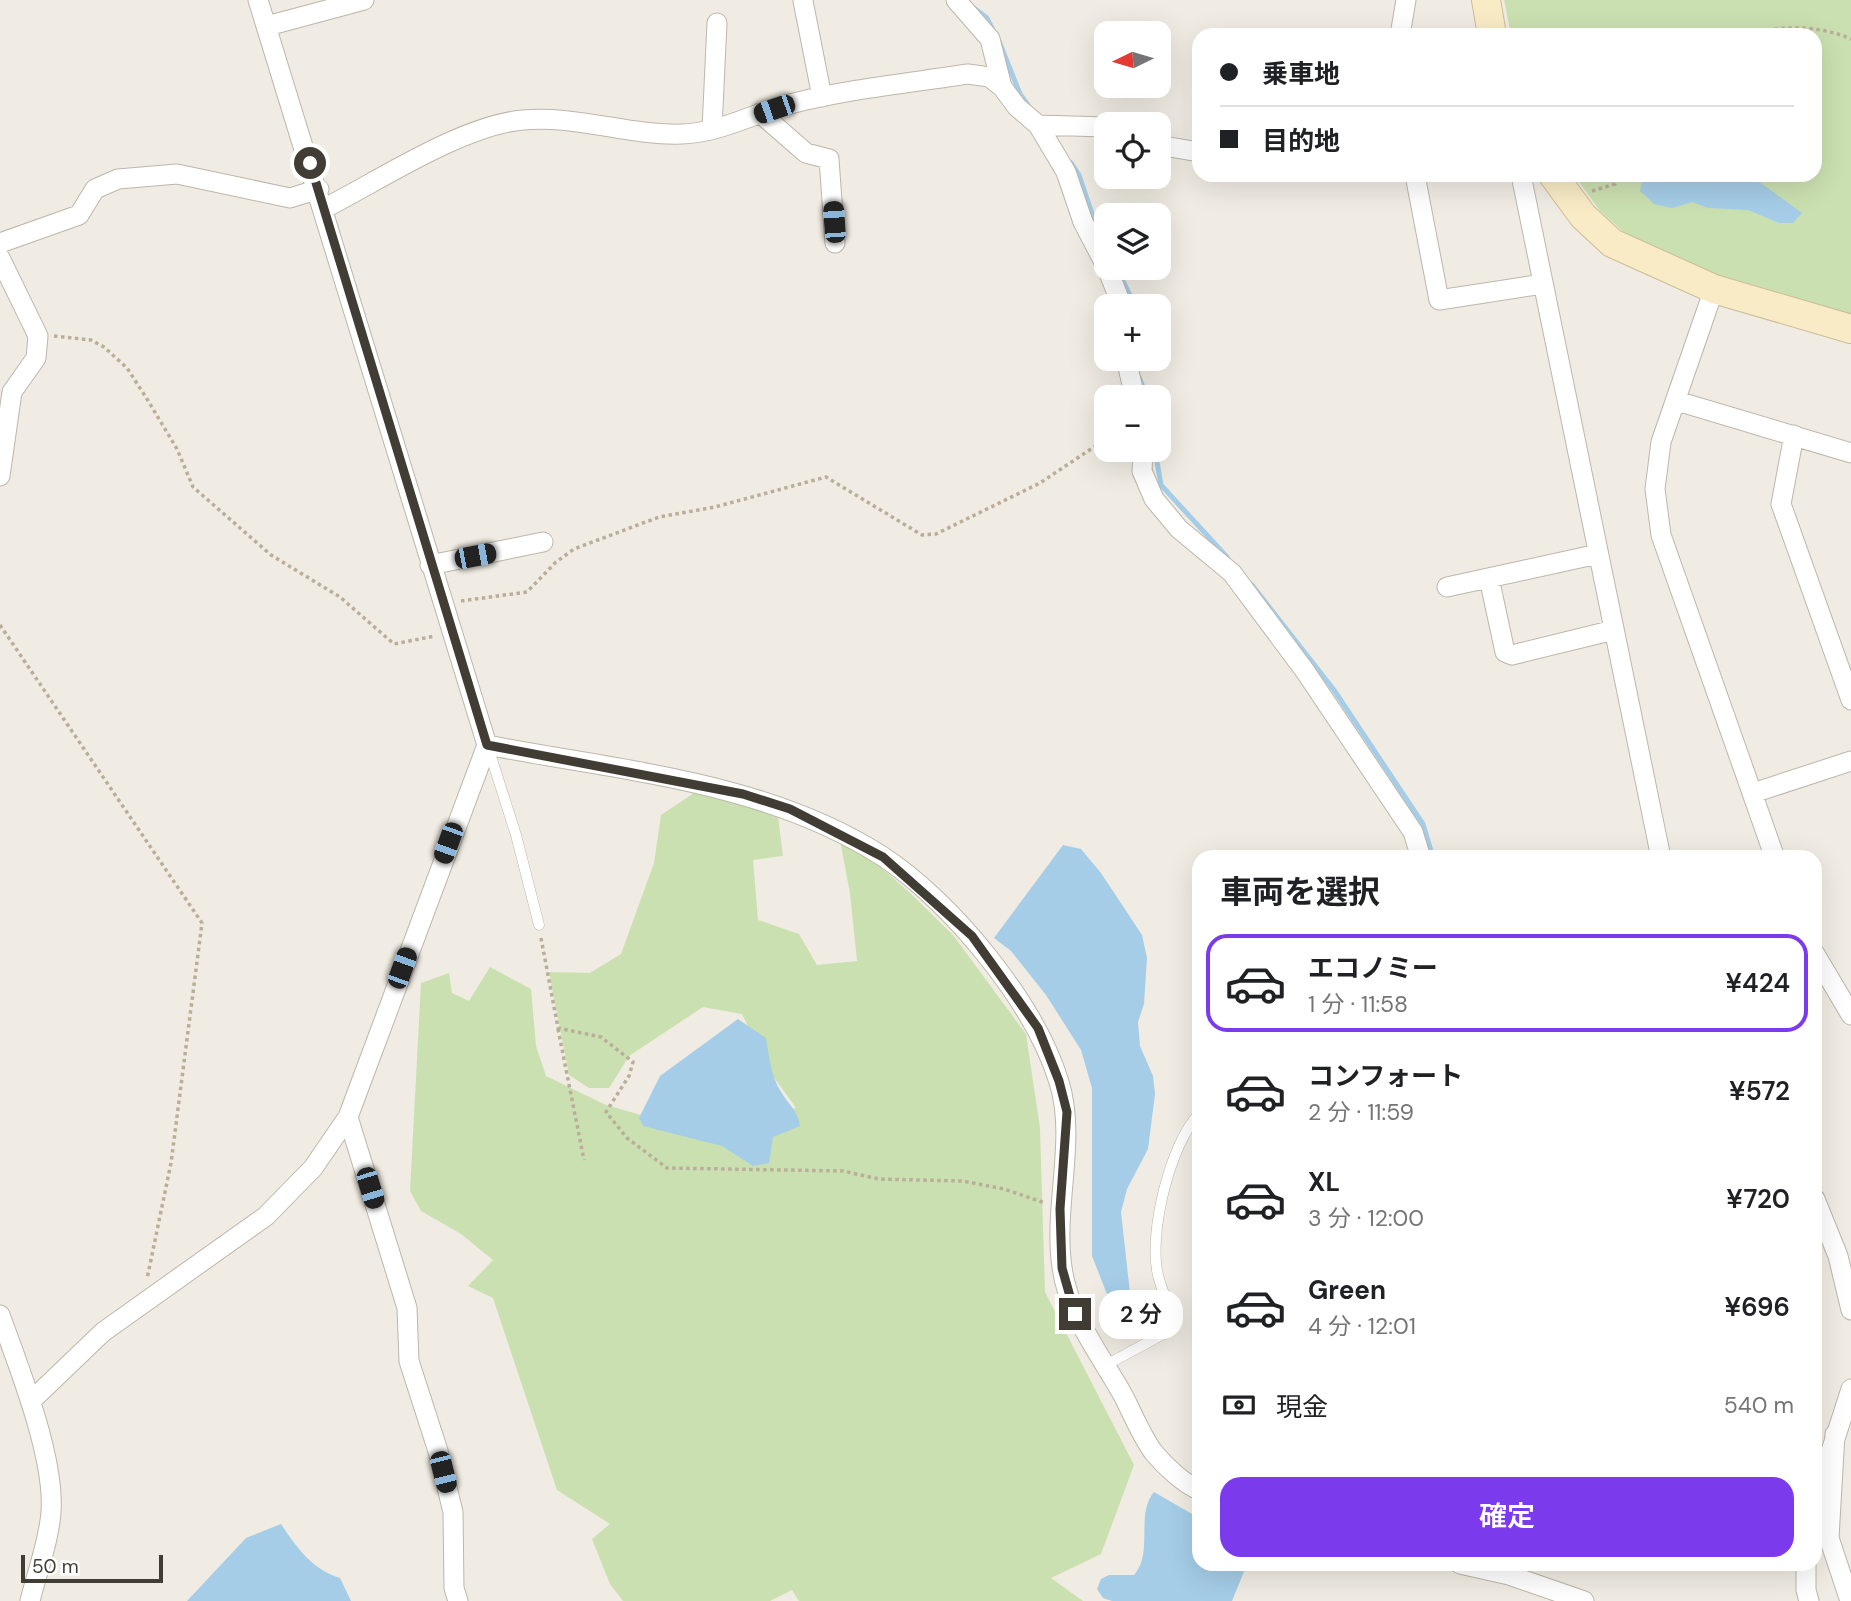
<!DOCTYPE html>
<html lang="ja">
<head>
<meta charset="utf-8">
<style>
	:root { --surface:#fff; --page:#f6f6f6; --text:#202124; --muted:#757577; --line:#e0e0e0; --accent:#7c3aed }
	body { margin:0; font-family:"DM Sans","Noto Sans JP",sans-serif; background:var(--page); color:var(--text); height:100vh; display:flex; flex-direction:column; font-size:26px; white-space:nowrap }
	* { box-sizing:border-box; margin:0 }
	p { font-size:23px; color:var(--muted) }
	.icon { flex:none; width:38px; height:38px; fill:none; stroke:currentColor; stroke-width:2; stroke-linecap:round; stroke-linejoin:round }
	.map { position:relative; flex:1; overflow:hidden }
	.panel { position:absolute; left:1192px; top:850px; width:630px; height:721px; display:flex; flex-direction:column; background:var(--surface); border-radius:21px; box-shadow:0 7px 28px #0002 }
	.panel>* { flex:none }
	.top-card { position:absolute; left:1192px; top:28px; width:630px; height:154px; border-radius:21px; box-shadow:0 7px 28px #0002; display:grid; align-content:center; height:154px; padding:0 28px; background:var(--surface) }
	.needle { width:46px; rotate:265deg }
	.controls { position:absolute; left:1094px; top:21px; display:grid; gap:14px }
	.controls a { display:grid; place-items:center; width:77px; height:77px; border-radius:14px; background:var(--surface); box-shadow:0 7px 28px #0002; font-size:35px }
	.scale { position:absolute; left:21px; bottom:18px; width:142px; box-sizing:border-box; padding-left:7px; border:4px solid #413c34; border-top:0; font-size:19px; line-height:24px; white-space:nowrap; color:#413c34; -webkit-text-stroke:5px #fff; paint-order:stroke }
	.end { position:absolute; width:32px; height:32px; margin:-16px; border:9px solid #413c34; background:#fff; box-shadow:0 0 0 4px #fff }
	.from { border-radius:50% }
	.bubble { position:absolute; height:49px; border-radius:21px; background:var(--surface); box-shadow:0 7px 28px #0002; font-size:23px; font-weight:600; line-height:49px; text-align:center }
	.car { position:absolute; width:21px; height:42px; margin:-21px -10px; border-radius:9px; box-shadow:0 0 5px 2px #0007; background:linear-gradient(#222 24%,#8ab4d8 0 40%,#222 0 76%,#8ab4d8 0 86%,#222 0) }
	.top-card b { display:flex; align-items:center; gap:24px; height:66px; font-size:26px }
	.top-card b+b { border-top:2px solid var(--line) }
	.top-card i { width:18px; height:18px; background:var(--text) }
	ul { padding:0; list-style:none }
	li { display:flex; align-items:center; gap:21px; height:98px; margin:0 14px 10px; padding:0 14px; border:4px solid transparent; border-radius:21px }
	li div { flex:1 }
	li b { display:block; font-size:26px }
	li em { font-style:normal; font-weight:600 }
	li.current { border-color:var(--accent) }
	li>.icon { width:63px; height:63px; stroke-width:1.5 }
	h2 { padding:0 28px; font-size:32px; line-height:84px }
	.pay { display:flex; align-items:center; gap:18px; height:77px; padding:0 28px; font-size:26px }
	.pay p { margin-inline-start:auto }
	.action { display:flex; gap:14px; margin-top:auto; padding:14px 28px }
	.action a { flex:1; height:80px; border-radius:21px; background:var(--accent); color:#fff; font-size:28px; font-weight:600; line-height:80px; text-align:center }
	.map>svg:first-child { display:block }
	.green { fill:#cbe0b0 }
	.water { fill:#a5cde7 }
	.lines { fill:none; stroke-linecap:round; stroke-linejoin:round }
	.stream { stroke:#a5cde7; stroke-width:5 }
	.lane-casing { stroke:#bdb6aa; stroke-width:11 }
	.street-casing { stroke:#bdb6aa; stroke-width:21 }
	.secondary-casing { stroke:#cbbd97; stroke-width:30 }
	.path { stroke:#baae9a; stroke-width:3.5; stroke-dasharray:3.5 3.5; stroke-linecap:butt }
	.lane { stroke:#fff; stroke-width:10 }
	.street { stroke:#fff; stroke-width:19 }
	.secondary { stroke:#f8ebc5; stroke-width:28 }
	.route { stroke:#413c34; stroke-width:9 }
</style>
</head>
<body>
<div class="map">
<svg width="1851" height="1601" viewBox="0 0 1851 1601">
	<rect width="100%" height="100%" fill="#f0ece3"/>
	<path class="green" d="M 1504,0 L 1851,0 L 1851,318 L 1731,283 L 1629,237 L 1600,211 L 1574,175 L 1815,175 L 1815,35 L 1511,35 Z
		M 703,787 L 777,809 L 783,856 L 753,860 L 758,920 L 799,934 L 817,965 L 857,961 L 850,893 L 838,830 L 909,892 L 953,935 L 1026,1034 L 1040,1128 L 1045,1292 L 1134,1465 L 1101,1554 L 1051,1578 L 1083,1601 L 799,1601 L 792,1590 L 770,1601 L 623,1601 L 610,1584 L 592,1539 L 610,1524 L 557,1490 L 493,1298 L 468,1286 L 493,1260 L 461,1234 L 421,1211 L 410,1191 L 421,983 L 449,973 L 452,993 L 469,1001 L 490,967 L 531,989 L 536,1046 L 546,1076 L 606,1105 L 718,1137 L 760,1116 L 796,1108 L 768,1069 L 742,1014 L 703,1007 L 629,1056 L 609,1088 L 589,1088 L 569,1075 L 549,972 L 590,973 L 621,954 L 654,863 L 661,815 Z"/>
	<path class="water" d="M 1643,175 L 1750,175 L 1802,213 L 1793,223 L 1779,223 L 1748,210 L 1708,208 L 1692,202 L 1672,208 L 1654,204 L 1640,191 Z
		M 1063,845 L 1081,849 L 1101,873 L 1142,935 L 1147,958 L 1144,1004 L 1138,1022 L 1140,1046 L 1153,1076 L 1155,1094 L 1148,1149 L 1127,1189 L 1121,1212 L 1133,1320 L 1126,1324 L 1118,1322 L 1092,1256 L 1092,1088 L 1081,1050 L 1046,995 L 1011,951 L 994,938 Z
		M 738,1019 L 766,1038 C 769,1056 771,1076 781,1092 C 789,1105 798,1111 800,1126 L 773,1137 L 769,1163 L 753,1166 L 722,1146 L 643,1126 L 639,1118 L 660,1076 Z
		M 1154,1492 L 1199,1518 L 1199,1564 L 1242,1565 L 1245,1569 L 1232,1601 L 1112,1601 L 1103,1598 L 1097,1589 L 1101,1579 L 1109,1575 L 1134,1575 C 1154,1552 1135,1515 1154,1492 Z
		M 281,1524 C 296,1547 313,1570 340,1578 L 351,1601 L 187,1601 L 246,1538 Z"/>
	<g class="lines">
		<path class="stream" d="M 974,8 L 987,18 L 994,32
			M 999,41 L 1020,94 L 1028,105
			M 1071,163 L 1079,175 L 1097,228
			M 1119,273 L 1130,295 L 1131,306
			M 1139,377 L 1147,397
			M 1155,450 L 1161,485 L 1227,557
			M 1252,585 L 1334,690 L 1423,824 L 1433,858"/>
		<g class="lane-casing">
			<path id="lane" d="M 488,747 L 516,835 L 539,925
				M 1106,1365 L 1167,1332 L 1173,1316 C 1168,1303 1161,1289 1158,1275 C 1148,1234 1170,1144 1199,1114"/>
		</g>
		<g class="street-casing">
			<path id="street" d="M 956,0 L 990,39 L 1002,87
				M 803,1 L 822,97
				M 267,26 L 364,0
				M 1400,35 L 1406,0
				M 760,113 L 806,153 L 829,159 L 835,243
				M 1038,125 L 1106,127
				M 712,129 L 717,23
				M 1158,145 L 1199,152
				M 1415,175 L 1439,300 L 1543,284
				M 1521,175 L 1661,858
				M 325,208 C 380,180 463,125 523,120 C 577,115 629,136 682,134 C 720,133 754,113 790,104 C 848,89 909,83 968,74 L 989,77 L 1002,87 L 1017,107 L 1038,125 L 1066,172 L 1083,222 L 1106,266
				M 0,243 L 79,215 L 95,189 L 118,179 L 177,174 L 290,198 L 319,189
				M 0,258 L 38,336 L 36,358 L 12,392 L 0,476
				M 1107,268 L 1122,306
				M 1714,289 L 1661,442 L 1655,489 L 1661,535 L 1775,858
				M 1126,359 L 1135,397
				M 1677,401 L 1851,453
				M 1794,435 L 1781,504 L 1851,700
				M 1143,450 L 1142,471 L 1154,499 L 1179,529 L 1232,573 L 1305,671 L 1413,832 L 1421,858
				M 430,565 L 543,542
				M 1489,578 L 1505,652 L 1512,655 L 1614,630
				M 1447,587 L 1598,554
				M 487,745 C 620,771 765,781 882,856 C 951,901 1035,1003 1059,1082 C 1077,1139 1053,1206 1062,1267 C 1068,1315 1101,1355 1124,1397 C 1133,1415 1142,1437 1154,1453 C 1165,1466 1184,1484 1199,1490
				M 1753,793 L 1851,761
				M 1815,954 L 1851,1015
				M 348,1117 L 407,1308 L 409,1361 L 438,1451 L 453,1512 L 454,1588 L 458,1601
				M 1815,1199 L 1838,1256 L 1851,1310
				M 0,1315 C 19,1367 55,1458 51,1512 C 49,1541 37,1572 30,1601
				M 31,1401 L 103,1332 L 266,1216 L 313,1168 L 348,1117 L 487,745 L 258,0
				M 1835,1434 L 1829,1538 L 1850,1601
				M 1815,1501 L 1851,1389
				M 1460,1564 L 1509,1575 L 1584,1601
				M 1806,1564 L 1806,1590 L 1809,1601"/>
		</g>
		<g class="secondary-casing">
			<path id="secondary" d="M 1486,0 L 1492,35
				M 1553,175 L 1583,216 L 1612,243 L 1714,289 L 1851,329"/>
		</g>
		<path class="path" d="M 1747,35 C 1781,25 1819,25 1851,39
			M 1592,191 L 1615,184 L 1619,175
			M 54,336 L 91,340 L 104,347 L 127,368 L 147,399 L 177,449 L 193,487 L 271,555 L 340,597 L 394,644 L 435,636
			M 461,601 L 527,592 L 556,562 L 574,549 L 659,517 L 715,507 L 826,477 L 922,535 L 936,534 L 1040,483 L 1106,439
			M 0,625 L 202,923 L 171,1163 L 147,1279
			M 541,938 L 558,1028 L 601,1037 L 633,1062 L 629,1076 L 606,1112 L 627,1138 L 667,1168 L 843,1171 L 879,1179 L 963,1181 L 1004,1189 L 1045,1203
			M 558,1029 L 584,1160"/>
		<use href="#lane" class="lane"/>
		<use href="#street" class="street"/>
		<use href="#secondary" class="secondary"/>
	</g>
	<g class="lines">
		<path class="route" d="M 310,163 L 487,745 L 743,794 L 790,809 L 883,857 L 972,936 L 1038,1028 L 1059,1081 L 1067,1112 L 1060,1209 L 1062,1268 L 1075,1314"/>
	</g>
</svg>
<div class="controls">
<a><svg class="needle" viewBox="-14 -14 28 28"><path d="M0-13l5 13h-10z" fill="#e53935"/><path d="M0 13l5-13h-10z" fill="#757577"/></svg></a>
<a><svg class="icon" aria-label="locate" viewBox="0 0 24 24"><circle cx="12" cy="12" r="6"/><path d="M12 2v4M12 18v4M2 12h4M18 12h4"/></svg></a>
<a><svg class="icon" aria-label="layers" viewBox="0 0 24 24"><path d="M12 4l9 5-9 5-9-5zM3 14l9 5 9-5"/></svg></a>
<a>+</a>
<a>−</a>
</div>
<div class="scale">50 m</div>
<i class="end from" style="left:310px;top:163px"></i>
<i class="end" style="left:1075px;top:1314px"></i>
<div class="bubble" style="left:1099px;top:1290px;width:84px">2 分</div>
<i class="car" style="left:774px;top:109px;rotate:251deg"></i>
<i class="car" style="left:834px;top:222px;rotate:356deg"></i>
<i class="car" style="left:475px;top:556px;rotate:79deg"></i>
<i class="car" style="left:448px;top:843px;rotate:200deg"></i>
<i class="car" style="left:402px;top:968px;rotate:20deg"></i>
<i class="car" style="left:370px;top:1188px;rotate:163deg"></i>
<i class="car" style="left:443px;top:1472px;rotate:166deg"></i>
<div class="top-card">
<b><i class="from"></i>乗車地</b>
<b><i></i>目的地</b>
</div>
<section class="panel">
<h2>車両を選択</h2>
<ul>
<li class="current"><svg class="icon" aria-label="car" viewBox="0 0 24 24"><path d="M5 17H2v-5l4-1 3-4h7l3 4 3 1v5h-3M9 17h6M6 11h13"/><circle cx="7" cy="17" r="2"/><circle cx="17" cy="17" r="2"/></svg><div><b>エコノミー</b><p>1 分 · 11:58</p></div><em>¥424</em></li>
<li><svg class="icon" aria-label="car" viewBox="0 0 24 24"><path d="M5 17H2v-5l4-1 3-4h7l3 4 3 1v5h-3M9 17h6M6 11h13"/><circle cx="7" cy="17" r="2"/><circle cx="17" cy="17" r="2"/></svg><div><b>コンフォート</b><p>2 分 · 11:59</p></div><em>¥572</em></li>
<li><svg class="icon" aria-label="car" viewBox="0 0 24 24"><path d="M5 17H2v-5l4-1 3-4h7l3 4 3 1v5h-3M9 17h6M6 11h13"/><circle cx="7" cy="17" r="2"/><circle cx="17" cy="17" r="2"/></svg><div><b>XL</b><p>3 分 · 12:00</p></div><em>¥720</em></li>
<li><svg class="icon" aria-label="car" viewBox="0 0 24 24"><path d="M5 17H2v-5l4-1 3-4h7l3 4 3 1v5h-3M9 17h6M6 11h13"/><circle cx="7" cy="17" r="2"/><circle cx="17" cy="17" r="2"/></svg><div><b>Green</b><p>4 分 · 12:01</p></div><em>¥696</em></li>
</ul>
<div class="pay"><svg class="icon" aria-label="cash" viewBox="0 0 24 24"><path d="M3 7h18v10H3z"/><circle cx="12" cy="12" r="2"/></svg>現金<p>540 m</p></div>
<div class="action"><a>確定</a></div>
</section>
</div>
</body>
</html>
